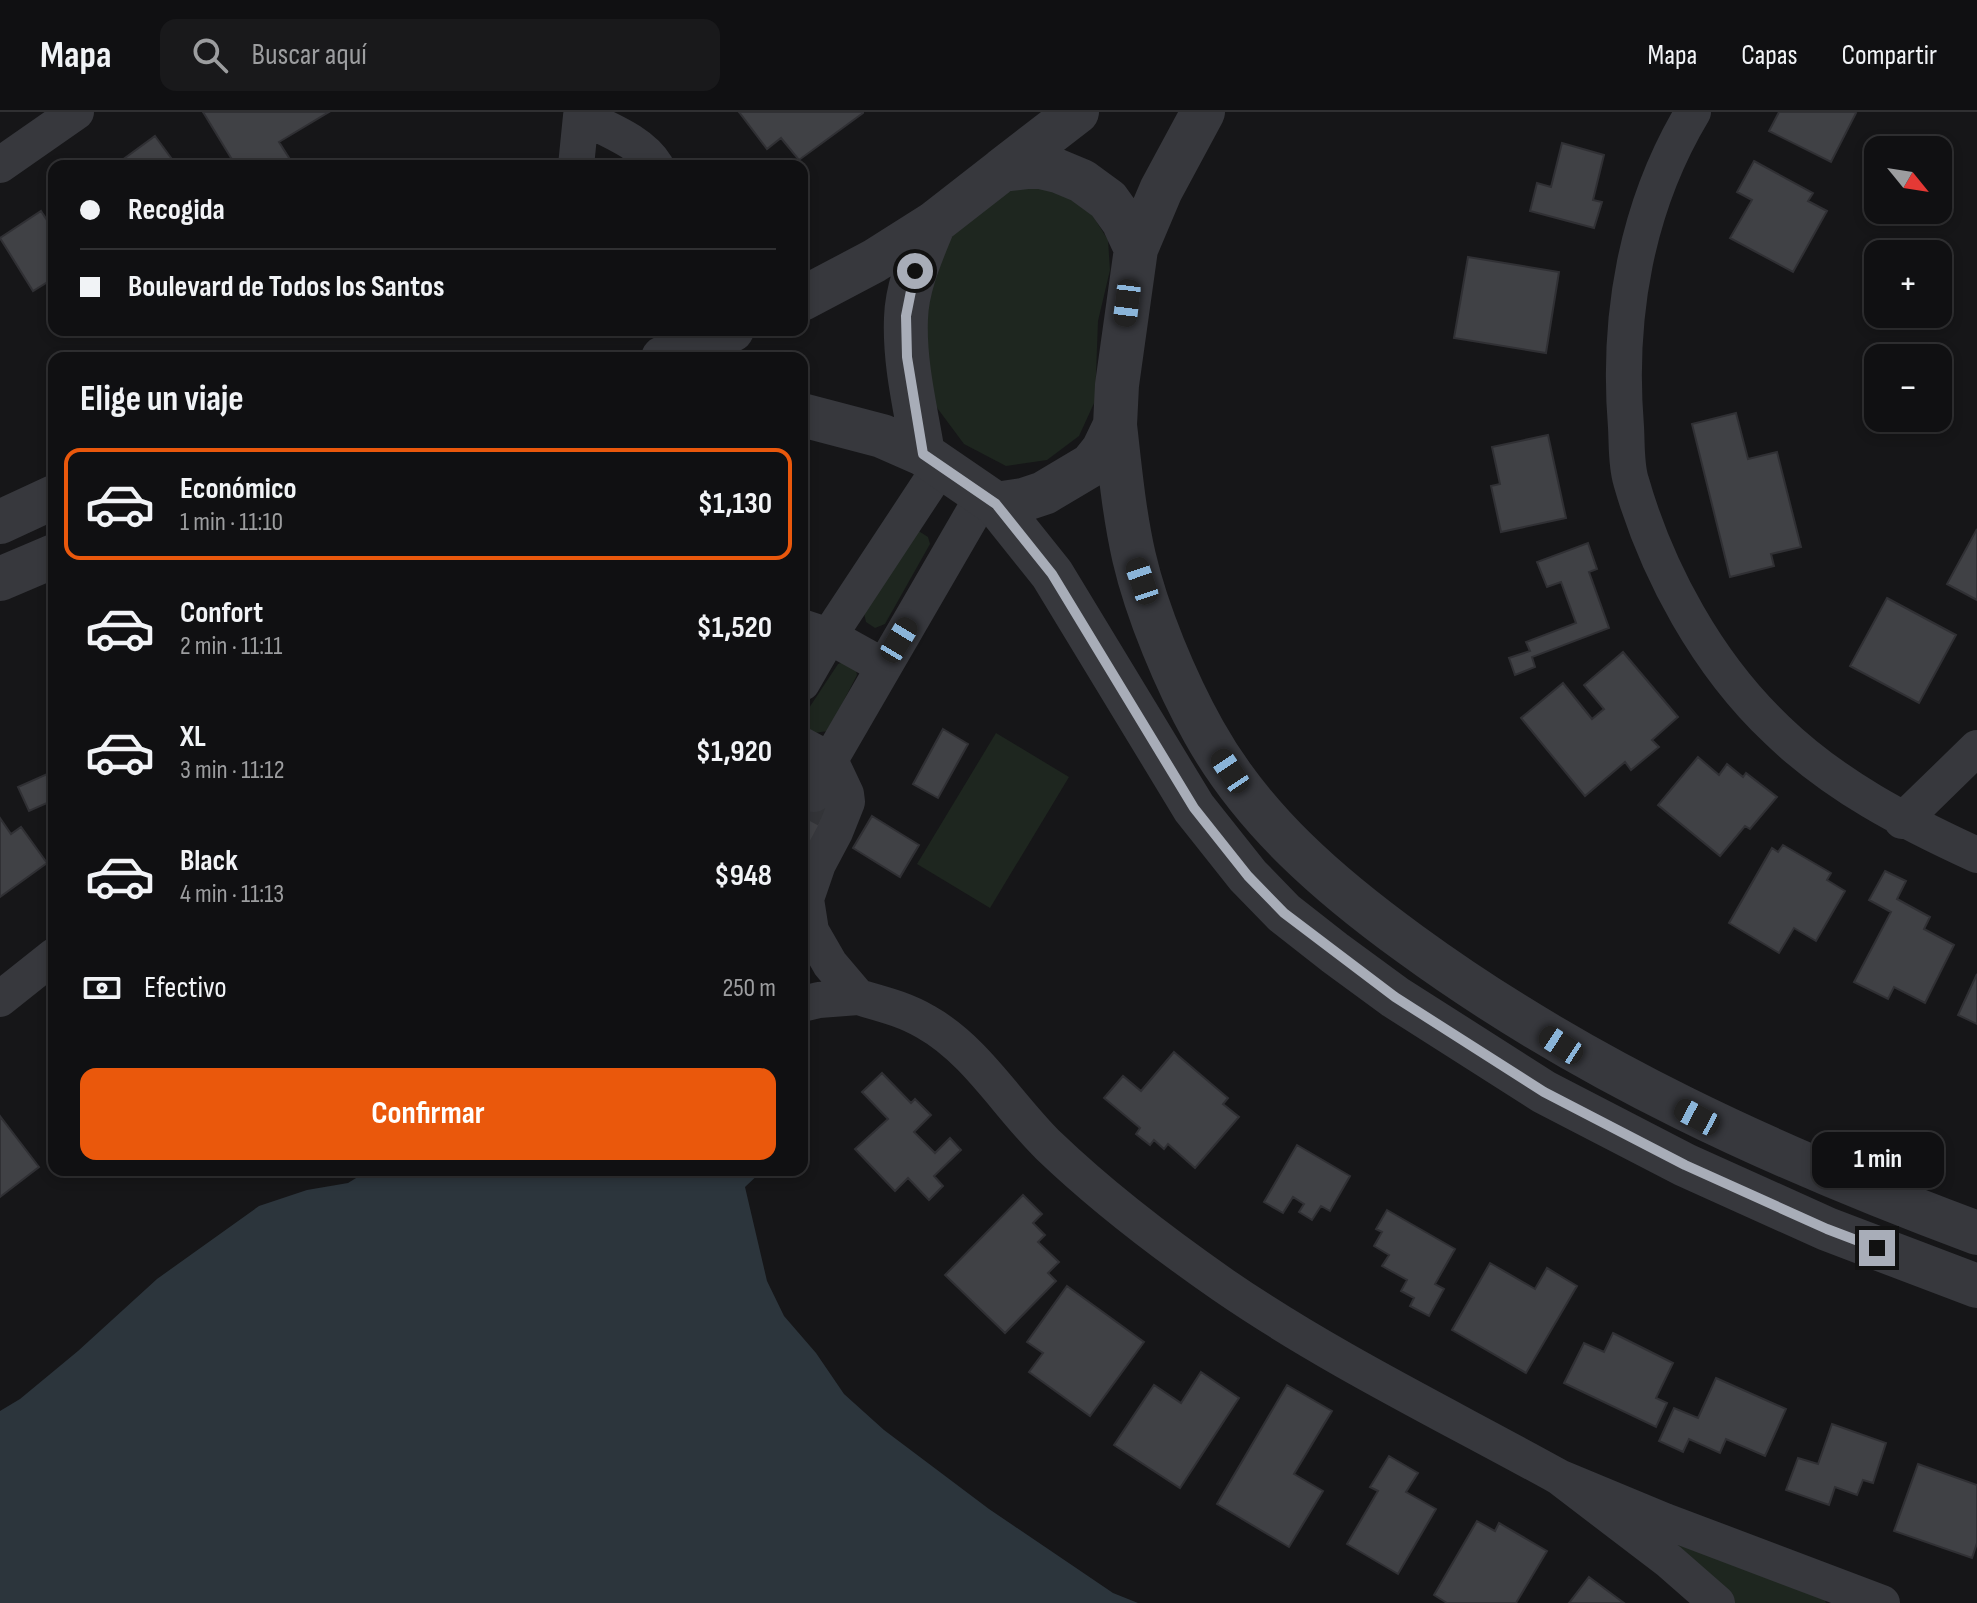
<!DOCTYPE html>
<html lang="es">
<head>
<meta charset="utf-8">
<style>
	:root { --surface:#101012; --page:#19191b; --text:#f1f3f6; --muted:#9c9d9f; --line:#303032; --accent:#ea580c }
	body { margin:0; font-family:"Sofia Sans Condensed",sans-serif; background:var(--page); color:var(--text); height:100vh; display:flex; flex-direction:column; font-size:30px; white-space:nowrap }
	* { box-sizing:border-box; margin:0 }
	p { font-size:26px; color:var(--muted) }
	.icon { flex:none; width:44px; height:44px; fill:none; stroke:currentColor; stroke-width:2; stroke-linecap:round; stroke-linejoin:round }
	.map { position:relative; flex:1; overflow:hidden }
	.side { position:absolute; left:48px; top:240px; width:760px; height:824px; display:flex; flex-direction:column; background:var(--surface); border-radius:16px; box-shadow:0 4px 12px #0003,0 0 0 2px var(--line) }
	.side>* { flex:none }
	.top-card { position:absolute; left:48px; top:48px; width:760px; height:176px; border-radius:16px; box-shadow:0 4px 12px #0003,0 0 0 2px var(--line); display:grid; align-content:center; height:176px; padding:0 32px; background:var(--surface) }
	.needle { width:52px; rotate:120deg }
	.controls { position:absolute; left:1864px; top:24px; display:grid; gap:16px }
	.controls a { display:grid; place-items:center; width:88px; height:88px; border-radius:16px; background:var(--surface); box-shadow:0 4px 12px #0003,0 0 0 2px var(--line); font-size:40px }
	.end { position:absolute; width:36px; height:36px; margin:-18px; border:10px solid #a8adb8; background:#111; box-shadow:0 0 0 4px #111 }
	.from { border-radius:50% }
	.bubble { position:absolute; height:56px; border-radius:16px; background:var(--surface); box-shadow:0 4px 12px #0003,0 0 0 2px var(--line); font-size:26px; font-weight:700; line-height:56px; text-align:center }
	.car { position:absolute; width:24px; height:48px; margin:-24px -12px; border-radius:10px; box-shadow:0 0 6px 2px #0007; background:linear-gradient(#222 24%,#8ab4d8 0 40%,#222 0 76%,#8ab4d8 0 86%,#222 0) }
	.top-card b { display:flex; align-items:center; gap:28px; height:76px; font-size:30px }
	.top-card b+b { border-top:2px solid var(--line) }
	.top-card i { width:20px; height:20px; background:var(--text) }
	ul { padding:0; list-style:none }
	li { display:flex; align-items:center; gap:24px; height:112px; margin:0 16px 12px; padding:0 16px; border:4px solid transparent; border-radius:16px }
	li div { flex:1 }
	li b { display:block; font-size:30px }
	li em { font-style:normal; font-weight:700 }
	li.selected { border-color:var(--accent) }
	li>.icon { width:72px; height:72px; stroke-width:1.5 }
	h2 { padding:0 32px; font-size:36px; line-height:96px }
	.pay { display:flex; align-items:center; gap:20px; height:88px; padding:0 32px; font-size:30px }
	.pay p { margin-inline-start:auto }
	.action { display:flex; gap:16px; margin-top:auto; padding:16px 32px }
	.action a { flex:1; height:92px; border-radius:16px; background:var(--accent); color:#fff; font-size:32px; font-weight:700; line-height:92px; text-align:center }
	header { display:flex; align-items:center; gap:48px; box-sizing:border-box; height:112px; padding:0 40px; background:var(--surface); border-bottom:2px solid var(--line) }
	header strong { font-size:38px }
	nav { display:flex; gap:44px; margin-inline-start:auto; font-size:28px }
	.search { width:560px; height:72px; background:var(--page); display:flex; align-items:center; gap:20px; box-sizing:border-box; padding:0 28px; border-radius:16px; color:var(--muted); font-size:30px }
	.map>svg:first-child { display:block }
	.green { fill:#1e261f }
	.water { fill:#2c353c }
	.building { fill:#404145; stroke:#303034; stroke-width:2 }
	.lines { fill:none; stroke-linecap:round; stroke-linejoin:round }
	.minor-tunnel { stroke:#333438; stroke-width:36; stroke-dasharray:36 18; stroke-linecap:butt }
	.minor { stroke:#37383d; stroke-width:36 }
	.tertiary { stroke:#37383d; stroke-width:44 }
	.route { stroke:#a8adb8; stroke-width:10 }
</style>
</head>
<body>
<header>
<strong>Mapa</strong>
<div class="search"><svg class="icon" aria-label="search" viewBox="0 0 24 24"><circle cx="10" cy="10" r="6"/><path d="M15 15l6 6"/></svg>Buscar aquí</div>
<nav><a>Mapa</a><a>Capas</a><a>Compartir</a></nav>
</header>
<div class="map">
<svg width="1977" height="1491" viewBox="0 0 1977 1491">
	<rect width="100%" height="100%" fill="#161618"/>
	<path class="green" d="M 1024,71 L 1059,77 L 1088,96 L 1108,128 L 1110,158 L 1098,209 L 1095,289 L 1079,324 L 1047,348 L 1006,354 L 964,332 L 935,293 L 919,237 L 926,182 L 951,125 L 990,85 Z
		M 917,418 L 928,425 L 930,432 L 885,512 L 875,516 L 866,510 L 864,501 Z
		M 847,549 L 855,554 L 857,563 L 828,619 L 814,621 L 805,613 L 807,599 L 838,552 Z
		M 996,621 L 1069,665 L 990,796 L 917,752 Z
		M 1664,1427 L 1825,1487 L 1826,1491 L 1725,1491 Z"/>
	<path class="water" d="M 369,1058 L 763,1058 L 745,1075 L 767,1169 L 784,1204 L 816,1241 L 844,1282 L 884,1318 L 989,1397 L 1113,1481 L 1138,1491 L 0,1491 L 0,1299 L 20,1287 L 78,1239 L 157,1167 L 259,1094 L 307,1078 L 348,1071 Z"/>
	<path class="building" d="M 203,0 L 329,0 L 279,30 L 291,49 L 282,54 L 236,54 Z
		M 739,0 L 863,0 L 863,1 L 799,48 L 781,26 L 767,37 Z
		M 1779,0 L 1854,0 L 1856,1 L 1831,50 L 1769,19 Z
		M 155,24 L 177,54 L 114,54 Z
		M 1562,31 L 1604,43 L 1593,88 L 1602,90 L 1594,116 L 1530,99 L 1537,71 L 1551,75 Z
		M 1754,49 L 1813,81 L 1808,89 L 1827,99 L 1793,160 L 1730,126 L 1752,88 L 1737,80 Z
		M 41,99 L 47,108 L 54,103 L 54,166 L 33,179 L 0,126 Z
		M 1468,145 L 1559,160 L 1546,241 L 1454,226 Z
		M 1736,301 L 1748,347 L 1777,340 L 1801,435 L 1771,442 L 1774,454 L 1730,465 L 1692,312 Z
		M 1548,323 L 1566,406 L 1501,420 L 1491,374 L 1500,372 L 1492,335 Z
		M 1977,417 L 1977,488 L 1947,472 Z
		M 1588,431 L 1597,457 L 1589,460 L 1609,516 L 1532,545 L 1535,555 L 1515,563 L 1509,546 L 1530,539 L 1526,530 L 1576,511 L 1561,470 L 1547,475 L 1537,450 Z
		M 1887,486 L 1956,523 L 1919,591 L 1850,554 Z
		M 1623,540 L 1678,605 L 1652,628 L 1659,635 L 1631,658 L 1625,650 L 1585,684 L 1521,606 L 1563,571 L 1592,607 L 1604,597 L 1584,573 Z
		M 943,617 L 968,632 L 938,686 L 913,672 Z
		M 1698,645 L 1719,663 L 1727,652 L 1743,665 L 1746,661 L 1777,685 L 1750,717 L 1745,714 L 1720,744 L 1658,693 Z
		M 54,659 L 54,700 L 49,690 L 29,699 L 18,675 Z
		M 802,674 L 839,695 L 817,736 L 802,728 Z
		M 872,704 L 919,733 L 900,765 L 853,736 Z
		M 0,706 L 11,722 L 21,715 L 47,751 L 0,785 Z
		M 1783,733 L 1831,761 L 1827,768 L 1845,779 L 1816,829 L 1794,816 L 1779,841 L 1729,811 L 1772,736 L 1778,740 Z
		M 1885,759 L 1906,769 L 1897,787 L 1930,805 L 1924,817 L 1954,833 L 1925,891 L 1894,875 L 1888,887 L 1854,870 L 1891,800 L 1869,788 Z
		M 1977,862 L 1977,912 L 1958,903 Z
		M 1174,940 L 1228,986 L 1223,992 L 1239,1005 L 1195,1056 L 1168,1032 L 1164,1037 L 1154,1028 L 1150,1033 L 1136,1022 L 1140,1016 L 1104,986 L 1123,964 L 1141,979 Z
		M 882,961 L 911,991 L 915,987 L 931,1003 L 914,1020 L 935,1041 L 950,1026 L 961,1038 L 934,1064 L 943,1074 L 929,1088 L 908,1066 L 895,1079 L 855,1037 L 888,1007 L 862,980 Z
		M 0,1004 L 39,1055 L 0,1085 Z
		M 1297,1033 L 1350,1064 L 1330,1099 L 1321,1094 L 1312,1108 L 1299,1100 L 1304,1092 L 1293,1085 L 1283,1101 L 1264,1090 Z
		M 1023,1083 L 1042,1102 L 1033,1111 L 1045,1123 L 1038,1130 L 1059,1150 L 1048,1161 L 1056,1169 L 1005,1221 L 945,1163 Z
		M 1387,1098 L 1455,1137 L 1435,1172 L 1444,1177 L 1429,1204 L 1410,1194 L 1414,1186 L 1401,1179 L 1407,1168 L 1382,1154 L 1389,1143 L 1374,1134 L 1382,1120 L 1376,1117 Z
		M 1490,1151 L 1535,1177 L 1547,1156 L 1577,1174 L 1526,1261 L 1452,1218 Z
		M 1067,1174 L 1144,1230 L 1090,1304 L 1029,1260 L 1043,1241 L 1027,1230 Z
		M 1613,1221 L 1673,1251 L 1656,1286 L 1667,1291 L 1656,1315 L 1564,1271 L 1584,1231 L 1604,1240 Z
		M 1201,1260 L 1239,1286 L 1180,1376 L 1114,1333 L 1154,1273 L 1181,1291 Z
		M 1716,1266 L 1786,1297 L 1765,1344 L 1726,1327 L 1720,1341 L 1689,1327 L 1683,1340 L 1659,1329 L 1674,1296 L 1698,1306 Z
		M 1287,1273 L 1332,1299 L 1294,1362 L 1323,1379 L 1289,1435 L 1217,1392 Z
		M 1832,1312 L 1886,1331 L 1873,1371 L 1863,1368 L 1857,1383 L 1835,1375 L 1829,1393 L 1786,1378 L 1798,1346 L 1818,1352 Z
		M 1389,1344 L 1418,1361 L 1406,1380 L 1436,1397 L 1398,1462 L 1347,1432 L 1378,1379 L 1370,1375 Z
		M 1918,1352 L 1977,1373 L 1977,1431 L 1972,1446 L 1894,1419 Z
		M 1477,1409 L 1495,1419 L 1499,1411 L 1547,1439 L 1516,1491 L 1447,1491 L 1434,1483 Z
		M 1589,1465 L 1624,1491 L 1569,1491 Z"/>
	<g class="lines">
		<path class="minor-tunnel" d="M 802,705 L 814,682"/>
		<path class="minor" d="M 1693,0 C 1636,95 1617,205 1626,315 C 1627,333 1626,353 1631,369 C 1657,460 1708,553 1777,618 C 1835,674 1905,710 1977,743
			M 0,53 L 76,0
			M 576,54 L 581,4 C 606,17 641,29 656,54
			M 802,515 L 829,524 L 883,554
			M 802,571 L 829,524 L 941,354
			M 802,633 L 830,648 L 846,682 L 847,690 L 835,720 L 818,752 L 806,787 L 811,819 L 830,852 L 858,885 L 819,888 L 802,892
			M 814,682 L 830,648 L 983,384
			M 1902,709 L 1977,636
			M 858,885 C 882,892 904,897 926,910 C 976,938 1008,994 1049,1034 C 1100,1083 1164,1132 1223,1173 C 1329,1246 1447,1303 1559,1365
			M 0,887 L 54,844
			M 1717,1491 L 1669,1449 L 1559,1365 L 1665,1409 L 1882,1491"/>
		<path class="tertiary" d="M 1002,58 L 1077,0
			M 1136,137 L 1161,78 L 1203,0
			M 802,187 L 874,149 L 934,111 L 1002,58 L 1037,54 L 1058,59 L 1082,69 L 1108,88 L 1123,109 L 1136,137 L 1117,273 L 1115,313 L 1103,338 L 1091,353 L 1044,381 L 1023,388 L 996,392
			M 663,246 L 732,218
			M 802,303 L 882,324 L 923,342 L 996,392 L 1052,462 L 1194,696 L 1248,764 L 1284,801 L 1335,841 L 1395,885 L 1544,980 L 1685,1053 L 1827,1117 L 1977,1174
			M 1115,313 C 1120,357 1124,401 1134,445 C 1147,501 1176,570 1204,620 C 1253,708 1330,774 1410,832 C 1584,959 1776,1046 1977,1121
			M 923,342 C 916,298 904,252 906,206 C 907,173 922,141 934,111
			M 0,410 L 54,385
			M 0,467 L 54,444"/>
	</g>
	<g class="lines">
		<path class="route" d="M 915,159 L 906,204 L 907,245 L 923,342 L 996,392 L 1052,462 L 1194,696 L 1248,764 L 1284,801 L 1395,885 L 1544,980 L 1685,1053 L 1827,1117 L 1877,1136"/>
	</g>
</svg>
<div class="controls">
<a><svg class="needle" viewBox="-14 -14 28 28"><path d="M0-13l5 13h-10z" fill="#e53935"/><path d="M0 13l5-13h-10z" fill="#9c9d9f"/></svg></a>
<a>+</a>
<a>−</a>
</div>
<i class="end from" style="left:915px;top:159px"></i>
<i class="end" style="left:1877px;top:1136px"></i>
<div class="bubble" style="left:1812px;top:1020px;width:132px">1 min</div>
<i class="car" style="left:1127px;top:191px;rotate:187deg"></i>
<i class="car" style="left:1142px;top:469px;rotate:341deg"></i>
<i class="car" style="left:899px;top:528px;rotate:31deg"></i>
<i class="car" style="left:1230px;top:659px;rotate:326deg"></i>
<i class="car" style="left:1561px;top:933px;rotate:303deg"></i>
<i class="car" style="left:1697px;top:1005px;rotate:298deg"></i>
<div class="top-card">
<b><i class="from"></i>Recogida</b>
<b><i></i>Boulevard de Todos los Santos</b>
</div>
<section class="side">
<h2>Elige un viaje</h2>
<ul>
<li class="selected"><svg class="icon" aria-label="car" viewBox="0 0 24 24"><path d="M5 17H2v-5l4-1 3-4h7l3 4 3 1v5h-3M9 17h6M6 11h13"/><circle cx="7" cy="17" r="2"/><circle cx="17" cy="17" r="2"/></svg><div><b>Económico</b><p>1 min · 11:10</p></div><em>$1,130</em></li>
<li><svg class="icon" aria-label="car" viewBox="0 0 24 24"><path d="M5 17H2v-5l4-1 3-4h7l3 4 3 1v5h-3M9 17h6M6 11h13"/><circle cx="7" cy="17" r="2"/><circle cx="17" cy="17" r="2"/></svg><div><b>Confort</b><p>2 min · 11:11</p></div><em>$1,520</em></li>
<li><svg class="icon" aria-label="car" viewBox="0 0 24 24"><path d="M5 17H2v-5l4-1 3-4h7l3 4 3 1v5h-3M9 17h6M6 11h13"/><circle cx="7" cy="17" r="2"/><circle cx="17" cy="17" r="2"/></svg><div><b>XL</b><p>3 min · 11:12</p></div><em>$1,920</em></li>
<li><svg class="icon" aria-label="car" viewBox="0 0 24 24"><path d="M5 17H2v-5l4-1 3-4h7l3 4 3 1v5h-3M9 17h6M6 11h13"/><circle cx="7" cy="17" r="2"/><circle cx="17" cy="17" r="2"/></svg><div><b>Black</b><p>4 min · 11:13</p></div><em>$948</em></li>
</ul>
<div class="pay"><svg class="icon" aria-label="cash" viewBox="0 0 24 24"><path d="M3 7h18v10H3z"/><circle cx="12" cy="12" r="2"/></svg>Efectivo<p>250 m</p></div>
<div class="action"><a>Confirmar</a></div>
</section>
</div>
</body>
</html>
